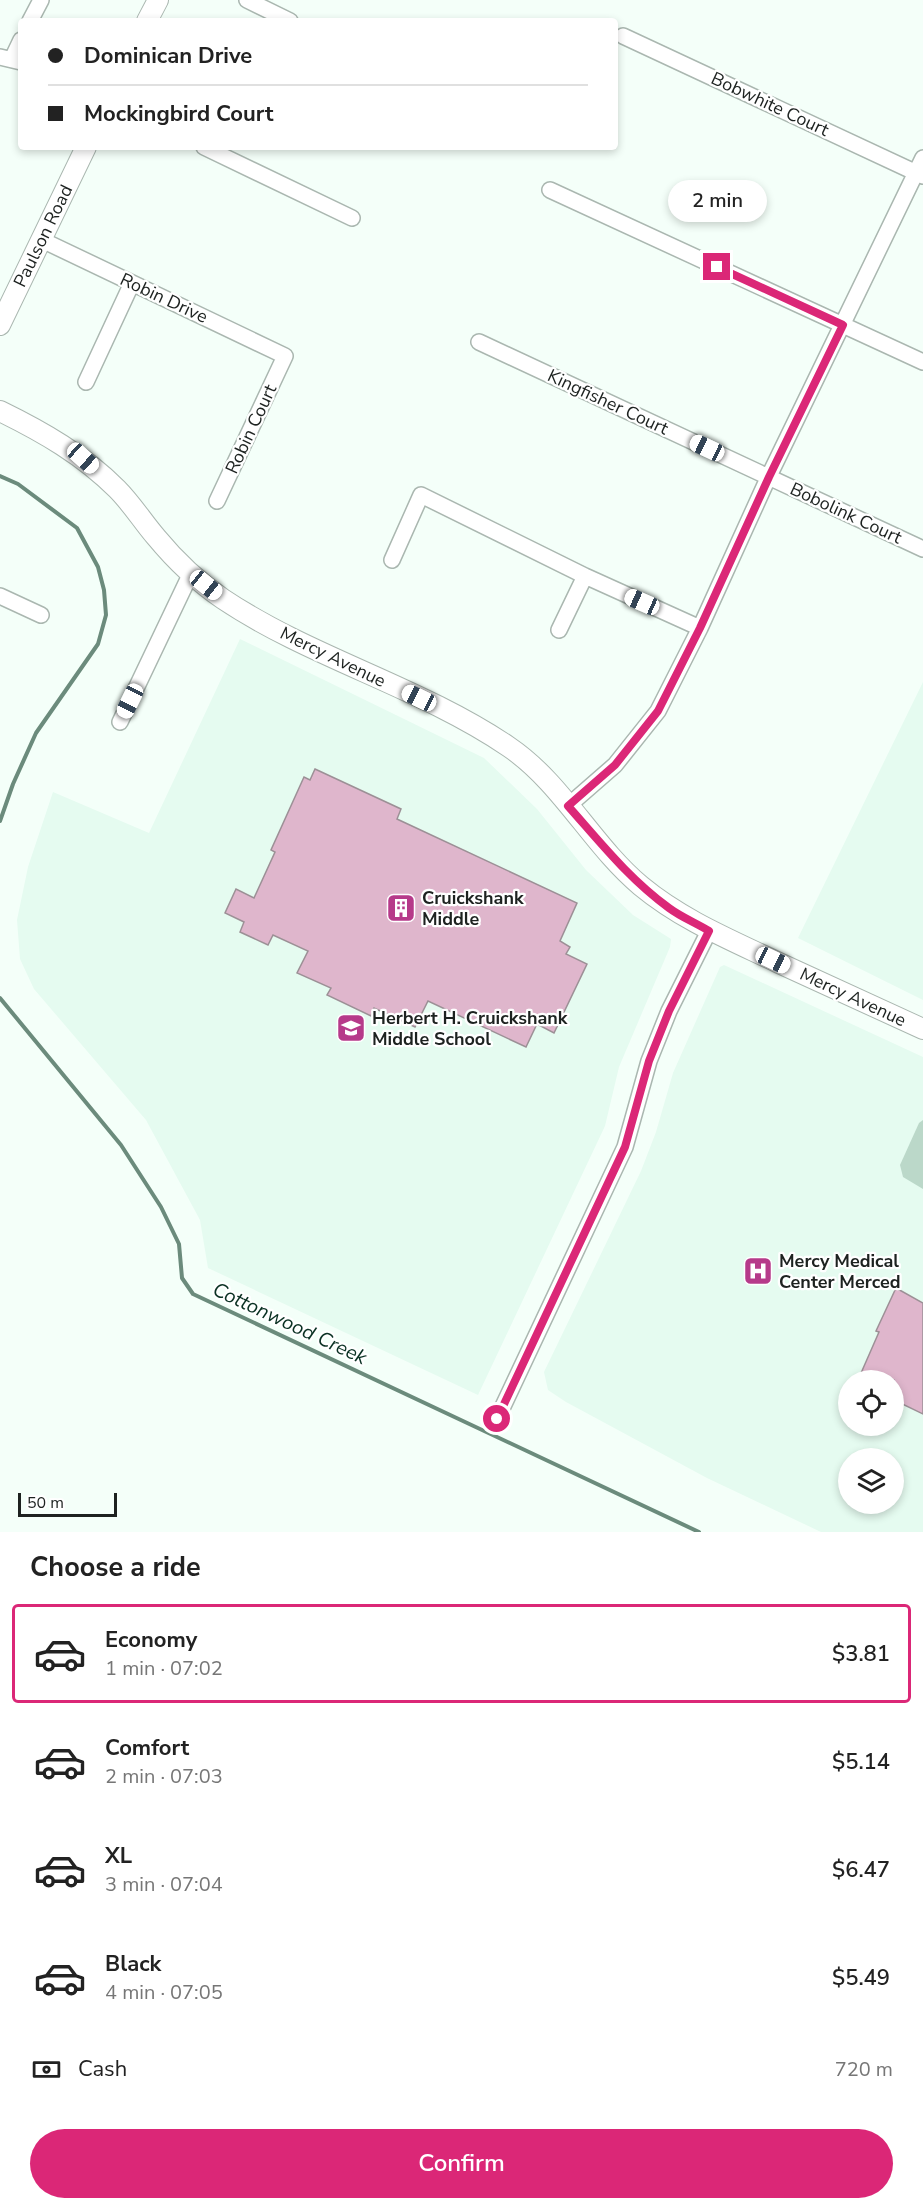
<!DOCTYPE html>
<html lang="en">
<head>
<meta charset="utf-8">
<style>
	:root { --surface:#fff; --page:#f2f2f2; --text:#222; --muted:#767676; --line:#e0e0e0; --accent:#db2777 }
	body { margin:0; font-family:"Nunito Sans",sans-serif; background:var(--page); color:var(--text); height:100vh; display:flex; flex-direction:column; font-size:22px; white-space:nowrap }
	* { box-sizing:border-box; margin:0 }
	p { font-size:20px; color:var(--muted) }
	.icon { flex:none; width:33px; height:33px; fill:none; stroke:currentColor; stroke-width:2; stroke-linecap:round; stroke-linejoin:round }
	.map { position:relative; height:1532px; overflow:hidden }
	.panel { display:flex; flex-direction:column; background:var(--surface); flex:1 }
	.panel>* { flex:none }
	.top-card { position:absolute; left:18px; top:18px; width:600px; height:132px; border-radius:6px; box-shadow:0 3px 9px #0003; display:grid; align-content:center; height:132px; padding:0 30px; background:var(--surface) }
	.buttons { position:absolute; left:838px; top:1370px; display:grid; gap:12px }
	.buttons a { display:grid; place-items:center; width:66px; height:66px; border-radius:50%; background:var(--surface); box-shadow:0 3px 9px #0003; font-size:30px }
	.scale { position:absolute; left:18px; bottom:15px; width:99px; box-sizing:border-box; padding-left:6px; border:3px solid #1d2220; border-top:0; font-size:16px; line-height:21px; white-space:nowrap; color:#1d2220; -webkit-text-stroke:4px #fff; paint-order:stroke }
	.end { position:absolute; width:27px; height:27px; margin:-14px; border:8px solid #db2777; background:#fff; box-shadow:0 0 0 3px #fff }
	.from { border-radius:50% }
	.bubble { position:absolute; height:42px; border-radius:21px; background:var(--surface); box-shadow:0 3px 9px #0003; font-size:20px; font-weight:600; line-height:42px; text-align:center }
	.car { position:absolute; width:18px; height:36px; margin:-18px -9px; border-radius:8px; box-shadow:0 0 4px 2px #0007; background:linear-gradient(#fff 24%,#345 0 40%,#fff 0 76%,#345 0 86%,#fff 0) }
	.top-card b { display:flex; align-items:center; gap:21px; height:57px; font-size:22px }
	.top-card b+b { border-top:2px solid var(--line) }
	.top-card i { width:15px; height:15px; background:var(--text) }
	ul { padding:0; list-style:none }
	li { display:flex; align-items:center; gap:18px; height:99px; margin:0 12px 9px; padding:0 18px; border:3px solid transparent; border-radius:6px }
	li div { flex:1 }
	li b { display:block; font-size:22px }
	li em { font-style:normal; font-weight:600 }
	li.selected { border-color:var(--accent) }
	li>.icon { width:54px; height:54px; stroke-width:1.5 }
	h2 { padding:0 30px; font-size:27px; line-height:72px }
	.pay { display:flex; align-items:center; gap:15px; height:66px; padding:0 30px; font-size:22px }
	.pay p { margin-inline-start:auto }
	.action { display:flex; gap:12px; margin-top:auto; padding:12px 30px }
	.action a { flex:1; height:69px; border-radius:36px; background:var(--accent); color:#fff; font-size:24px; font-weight:600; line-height:69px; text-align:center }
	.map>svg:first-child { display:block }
	.built { fill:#e5fbf0; fill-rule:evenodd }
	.green { fill:#bbd8c9 }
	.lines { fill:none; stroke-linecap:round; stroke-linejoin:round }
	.stream { stroke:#6b8b7c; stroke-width:4 }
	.building { fill:#dfb6cc; stroke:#9c9096; stroke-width:1.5 }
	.minor-casing { stroke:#aab7b0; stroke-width:18 }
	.tertiary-casing { stroke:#aab7b0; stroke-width:22 }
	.minor { stroke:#fff; stroke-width:15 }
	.tertiary { stroke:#fff; stroke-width:20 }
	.route { stroke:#db2777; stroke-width:8 }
	.labels { text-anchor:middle; stroke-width:4.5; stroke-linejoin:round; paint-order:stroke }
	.street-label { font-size:18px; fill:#1d2220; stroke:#fff }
	.poi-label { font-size:18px; font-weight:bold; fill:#1d2220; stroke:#fff; text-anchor:start }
	.water-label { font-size:20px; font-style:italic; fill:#0a3123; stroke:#fff }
</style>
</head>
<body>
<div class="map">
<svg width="923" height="1532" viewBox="0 0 923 1532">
	<rect width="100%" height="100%" fill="#f4fff9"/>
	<path class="built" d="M 240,639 L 484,758 L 537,809 L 586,870 L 633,915 L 671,939 L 670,947 L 619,1067 L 605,1126 L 478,1395 L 208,1268 L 200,1220 L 146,1120 L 34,989 L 20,959 L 17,920 L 28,867 L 53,792 L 149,833 Z
		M 923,682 L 923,1000 L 798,938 Z
		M 724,965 L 923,1057 L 923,1532 L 821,1532 L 707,1478 L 566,1402 L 548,1390 L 544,1372 L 641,1171 L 656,1132 L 673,1073 L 720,967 ZM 849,1380 L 894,1380 L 894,1425 L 849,1425 ZM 849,1458 L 894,1458 L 894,1503 L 849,1503 Z"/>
	<path class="green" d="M 923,1120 L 923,1189 L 903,1177 L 900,1165 L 919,1123 Z"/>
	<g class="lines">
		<path class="stream" d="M 0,476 L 18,484 L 77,528 L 98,567 L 104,590 L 106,615 L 98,644 L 36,733 L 13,784 L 0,821
			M 0,998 L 121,1145 L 161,1207 L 179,1244 L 182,1278 L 193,1294 L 699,1532"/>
	</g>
	<path class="building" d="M 315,769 L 401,809 L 397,819 L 577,903 L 560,941 L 570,947 L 566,954 L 587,964 L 554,1033 L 537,1024 L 526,1047 L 428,1001 L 415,1027 L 374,1008 L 371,1016 L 327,995 L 331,988 L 297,973 L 308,951 L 273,935 L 268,945 L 240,932 L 244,922 L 225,913 L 236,889 L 254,898 L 275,852 L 271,850 L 304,777 L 310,780 Z
		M 896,1288 L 923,1303 L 923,1414 L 894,1400 L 894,1380 L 858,1380 L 879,1332 L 876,1331 Z"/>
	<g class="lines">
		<g class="minor-casing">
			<path id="minor" d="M 247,0 L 290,21
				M 30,21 L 41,0
				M 623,36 L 923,176
				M 0,57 L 21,62
				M 12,59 L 21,40
				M 204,147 L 352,218
				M 550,190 L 923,362
				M 42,240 L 285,356 L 217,501
				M 479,342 L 923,549
				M 86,382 L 132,283
				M 392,560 L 421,495 L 585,576 L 700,628
				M 0,596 L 41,615
				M 559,630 L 585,576
				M 120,722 L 191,573
				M 568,806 L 615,765 L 658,711 L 700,628 L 769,476 L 923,158
				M 497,1419 L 625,1147 L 649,1061 L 669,1011 L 709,931"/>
		</g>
		<g class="tertiary-casing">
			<path id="tertiary" d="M 147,21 L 158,0
				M 0,325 L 86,147
				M 0,411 C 43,432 83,455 117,489 C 132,504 143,522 156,537 C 175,560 198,582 223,599 C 311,658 421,687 509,747 C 562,783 592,845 641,886 C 682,920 731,940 779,963 C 827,985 875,1007 923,1029"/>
		</g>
		<use href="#minor" class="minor"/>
		<use href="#tertiary" class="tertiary"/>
	</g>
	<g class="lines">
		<path class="route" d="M 497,1419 L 625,1147 L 649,1061 L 669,1011 L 709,931 C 696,923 681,917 669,908 C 629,879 600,842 568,806 L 615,765 L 658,711 L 700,628 L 769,477 L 843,325 L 717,267"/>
	</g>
	<defs>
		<g id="building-square" transform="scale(1.5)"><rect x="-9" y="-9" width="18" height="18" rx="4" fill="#b63a8a" stroke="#fff"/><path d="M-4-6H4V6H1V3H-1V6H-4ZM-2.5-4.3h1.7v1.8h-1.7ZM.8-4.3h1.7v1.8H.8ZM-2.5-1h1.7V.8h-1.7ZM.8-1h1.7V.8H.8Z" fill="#fff"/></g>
		<g id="school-square" transform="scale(1.5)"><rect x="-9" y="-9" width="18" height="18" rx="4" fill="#b63a8a" stroke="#fff"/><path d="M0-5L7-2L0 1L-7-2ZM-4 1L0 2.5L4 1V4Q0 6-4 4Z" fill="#fff"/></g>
		<g id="hospital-square" transform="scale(1.5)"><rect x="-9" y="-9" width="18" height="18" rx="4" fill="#b63a8a" stroke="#fff"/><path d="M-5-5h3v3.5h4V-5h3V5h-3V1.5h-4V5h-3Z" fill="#fff"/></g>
	</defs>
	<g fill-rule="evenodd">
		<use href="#building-square" x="401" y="908"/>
		<use href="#school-square" x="351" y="1028"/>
		<use href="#hospital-square" x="758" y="1271"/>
	</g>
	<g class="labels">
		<g class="street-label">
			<text transform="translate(770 104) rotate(25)" y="6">Bobwhite Court</text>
			<text transform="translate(43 236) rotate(-64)" y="6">Paulson Road</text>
			<text transform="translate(164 298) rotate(25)" y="6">Robin Drive</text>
			<text transform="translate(608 402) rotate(25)" y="6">Kingfisher Court</text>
			<text transform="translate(251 429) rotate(-65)" y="6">Robin Court</text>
			<text transform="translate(846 513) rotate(25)" y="6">Bobolink Court</text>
			<text transform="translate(333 657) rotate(26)" y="6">Mercy Avenue</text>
			<text transform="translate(853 997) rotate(25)" y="6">Mercy Avenue</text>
		</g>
		<g class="poi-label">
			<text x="422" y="904">Cruickshank<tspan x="422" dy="21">Middle</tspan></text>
			<text x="372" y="1024">Herbert H. Cruickshank<tspan x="372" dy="21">Middle School</tspan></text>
			<text x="779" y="1267">Mercy Medical<tspan x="779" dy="21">Center Merced</tspan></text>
		</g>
		<g class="water-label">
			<text transform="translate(290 1323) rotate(25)" y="7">Cottonwood Creek</text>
		</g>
	</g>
</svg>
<div class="buttons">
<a><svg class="icon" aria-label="locate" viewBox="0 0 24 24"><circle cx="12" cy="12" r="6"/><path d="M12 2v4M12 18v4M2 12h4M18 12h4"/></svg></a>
<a><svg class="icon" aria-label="layers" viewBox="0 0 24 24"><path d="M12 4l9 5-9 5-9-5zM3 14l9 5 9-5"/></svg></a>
</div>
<div class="scale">50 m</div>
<i class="end from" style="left:497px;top:1419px"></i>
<i class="end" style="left:717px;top:267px"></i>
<div class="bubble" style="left:668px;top:180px;width:99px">2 min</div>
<i class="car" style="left:707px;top:448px;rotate:295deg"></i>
<i class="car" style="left:83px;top:458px;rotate:132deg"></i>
<i class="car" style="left:206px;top:585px;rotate:129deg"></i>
<i class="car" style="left:642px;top:602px;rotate:294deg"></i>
<i class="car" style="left:419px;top:698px;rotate:296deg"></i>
<i class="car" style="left:130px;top:701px;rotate:206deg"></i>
<i class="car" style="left:773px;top:960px;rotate:115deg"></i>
<div class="top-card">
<b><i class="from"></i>Dominican Drive</b>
<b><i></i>Mockingbird Court</b>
</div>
</div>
<section class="panel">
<h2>Choose a ride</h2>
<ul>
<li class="selected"><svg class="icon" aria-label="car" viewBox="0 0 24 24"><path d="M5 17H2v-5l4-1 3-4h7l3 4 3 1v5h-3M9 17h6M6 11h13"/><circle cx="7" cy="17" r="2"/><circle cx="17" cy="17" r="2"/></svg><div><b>Economy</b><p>1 min · 07:02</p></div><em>$3.81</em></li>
<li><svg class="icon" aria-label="car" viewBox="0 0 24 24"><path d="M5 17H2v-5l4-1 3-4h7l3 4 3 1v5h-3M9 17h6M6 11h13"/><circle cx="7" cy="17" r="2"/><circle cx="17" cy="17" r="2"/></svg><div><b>Comfort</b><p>2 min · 07:03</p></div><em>$5.14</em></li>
<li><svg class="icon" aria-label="car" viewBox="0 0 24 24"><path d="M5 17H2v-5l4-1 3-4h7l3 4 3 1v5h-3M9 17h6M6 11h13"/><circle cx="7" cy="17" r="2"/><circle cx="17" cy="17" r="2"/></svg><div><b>XL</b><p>3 min · 07:04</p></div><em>$6.47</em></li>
<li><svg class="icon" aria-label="car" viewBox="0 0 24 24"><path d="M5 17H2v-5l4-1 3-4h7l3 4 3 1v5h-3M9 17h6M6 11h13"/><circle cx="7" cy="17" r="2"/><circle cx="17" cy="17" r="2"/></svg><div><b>Black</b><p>4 min · 07:05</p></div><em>$5.49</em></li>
</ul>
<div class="pay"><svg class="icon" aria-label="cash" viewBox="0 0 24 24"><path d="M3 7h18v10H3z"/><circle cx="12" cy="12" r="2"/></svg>Cash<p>720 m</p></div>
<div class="action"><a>Confirm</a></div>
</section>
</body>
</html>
